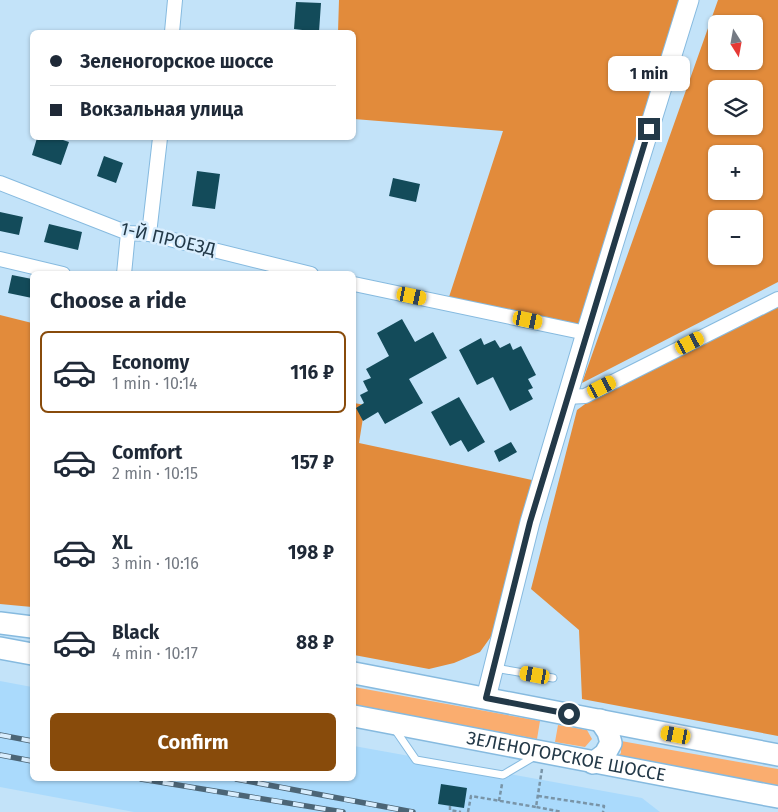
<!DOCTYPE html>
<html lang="en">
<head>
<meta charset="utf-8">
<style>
	:root { --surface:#fff; --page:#f6f6f7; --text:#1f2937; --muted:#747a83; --line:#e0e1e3; --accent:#884b0b }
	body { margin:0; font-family:"Fira Sans",sans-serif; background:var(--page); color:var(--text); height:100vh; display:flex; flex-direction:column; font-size:19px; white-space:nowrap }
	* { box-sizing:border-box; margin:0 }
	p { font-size:16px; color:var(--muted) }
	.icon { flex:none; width:28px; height:28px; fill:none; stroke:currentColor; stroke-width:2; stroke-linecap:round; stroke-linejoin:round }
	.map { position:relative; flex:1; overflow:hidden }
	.details { position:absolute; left:30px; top:271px; width:326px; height:510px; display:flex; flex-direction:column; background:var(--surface); border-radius:8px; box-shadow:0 1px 4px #0004 }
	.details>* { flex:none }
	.top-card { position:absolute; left:30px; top:30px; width:326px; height:110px; border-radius:8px; box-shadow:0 1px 4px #0004; display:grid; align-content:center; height:110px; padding:0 20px; background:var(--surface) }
	.needle { width:32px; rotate:169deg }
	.buttons { position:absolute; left:708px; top:15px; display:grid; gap:10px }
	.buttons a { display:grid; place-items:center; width:55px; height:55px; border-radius:8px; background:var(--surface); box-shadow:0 1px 4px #0004; font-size:25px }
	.end { position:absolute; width:22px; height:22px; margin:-11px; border:6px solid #233948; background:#fff; box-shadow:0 0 0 2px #fff }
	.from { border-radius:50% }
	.bubble { position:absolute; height:35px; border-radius:8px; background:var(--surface); box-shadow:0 1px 4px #0004; font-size:16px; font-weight:700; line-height:35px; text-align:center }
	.car { position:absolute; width:15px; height:30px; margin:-15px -8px; border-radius:6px; box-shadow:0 0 4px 1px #0007; background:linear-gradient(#f5c518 24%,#345 0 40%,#f5c518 0 76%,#345 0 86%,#f5c518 0) }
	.top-card b { display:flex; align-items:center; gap:18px; height:48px; font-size:19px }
	.top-card b+b { border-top:1px solid var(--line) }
	.top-card i { width:12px; height:12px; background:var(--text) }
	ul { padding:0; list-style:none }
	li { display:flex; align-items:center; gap:15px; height:82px; margin:0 10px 8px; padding:0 10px; border:2px solid transparent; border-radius:8px }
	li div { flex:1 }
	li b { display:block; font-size:19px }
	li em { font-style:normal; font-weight:700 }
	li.on { border-color:var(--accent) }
	li>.icon { width:45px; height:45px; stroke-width:1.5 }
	h2 { padding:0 20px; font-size:22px; line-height:60px }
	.action { display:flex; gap:10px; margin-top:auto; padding:10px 20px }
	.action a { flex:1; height:58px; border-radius:8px; background:var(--accent); color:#fff; font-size:20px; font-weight:700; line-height:58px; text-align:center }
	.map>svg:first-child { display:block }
	.built { fill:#aadafc }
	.green { fill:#faad6f }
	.forest { fill:#e28b3b; fill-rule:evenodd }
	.building { fill:#134b5a }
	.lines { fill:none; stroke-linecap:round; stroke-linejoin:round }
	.lane-casing { stroke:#86badf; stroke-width:9 }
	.street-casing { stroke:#86badf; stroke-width:16 }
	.secondary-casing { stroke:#86badf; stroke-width:21 }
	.primary-casing { stroke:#86badf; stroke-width:24 }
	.path { stroke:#7994a7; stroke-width:2.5; stroke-dasharray:4 2.5; stroke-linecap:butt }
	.lane { stroke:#fff; stroke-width:7 }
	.street { stroke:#fff; stroke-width:14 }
	.secondary { stroke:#fff; stroke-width:19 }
	.primary { stroke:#fff; stroke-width:21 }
	.rail-casing { stroke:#4c6576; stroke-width:5.5 }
	.rail { stroke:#d9eefe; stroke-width:4; stroke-dasharray:11; stroke-linecap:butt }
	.route { stroke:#233948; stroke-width:6 }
	.labels { text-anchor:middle; stroke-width:5; stroke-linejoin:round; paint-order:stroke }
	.street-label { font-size:18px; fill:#233948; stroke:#d9eefe }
</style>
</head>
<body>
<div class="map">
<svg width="778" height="812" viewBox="0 0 778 812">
	<rect width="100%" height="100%" fill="#c3e3f9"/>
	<path class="built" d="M 0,681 L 32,687 L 32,779 L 354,779 L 354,746 L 642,798 L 660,812 L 134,812 L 0,787 Z"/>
	<path class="green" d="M 354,687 L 540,721 L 537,739 L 354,705 Z
		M 558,725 L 587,730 L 592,739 L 585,747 L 555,742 Z
		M 621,741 L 778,769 L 778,787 L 617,757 L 621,753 Z"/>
	<path class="forest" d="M 339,0 L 686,0 L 579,324 L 449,297 L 503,131 L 354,119 L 354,32 L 338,32 Z
		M 718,0 L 778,0 L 778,282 L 582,383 ZM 716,24 L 754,24 L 754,61 L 716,61 ZM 716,89 L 754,89 L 754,126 L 716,126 ZM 716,154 L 754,154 L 754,191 L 716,191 ZM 716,219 L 754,219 L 754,256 L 716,256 Z
		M 778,304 L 778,736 L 582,699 L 579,630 L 531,589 L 577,410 L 596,396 Z
		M 0,315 L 32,323 L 32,607 L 0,604 Z
		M 354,403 L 365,405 L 359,443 L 532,480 L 495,631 L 480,652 L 454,663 L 429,669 L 354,655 Z"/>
	<path class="building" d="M 296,2 L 321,3 L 319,32 L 294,29 Z
		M 37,138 L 57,138 L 69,142 L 61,165 L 32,155 Z
		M 104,156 L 123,163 L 116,183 L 97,176 Z
		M 197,171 L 220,174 L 215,209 L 192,206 Z
		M 393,178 L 420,184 L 416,202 L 389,196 Z
		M 0,212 L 23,217 L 19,235 L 0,231 Z
		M 49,224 L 82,232 L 78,250 L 44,242 Z
		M 12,275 L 32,279 L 32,298 L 8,293 Z
		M 402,319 L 415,342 L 433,332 L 447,358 L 409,379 L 423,403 L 385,424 L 378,412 L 363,421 L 356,408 L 364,403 L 360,395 L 368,391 L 363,381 L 371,378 L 366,369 L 389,356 L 377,333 Z
		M 481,338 L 484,345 L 495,340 L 500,348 L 510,343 L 513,350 L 521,346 L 536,375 L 528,379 L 533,388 L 528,390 L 533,399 L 510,411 L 493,377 L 477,385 L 459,350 Z
		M 459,397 L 485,442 L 468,452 L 461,440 L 450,446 L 431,412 Z
		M 511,442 L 517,452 L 499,462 L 494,451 Z
		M 441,784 L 467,788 L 464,808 L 438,804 Z"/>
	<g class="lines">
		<g class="lane-casing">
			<path id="lane" d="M 495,668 L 553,678
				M 394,728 L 416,760 L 503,775 L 535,756"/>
		</g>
		<g class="street-casing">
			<path id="street" d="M 172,32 L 175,0
				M 0,183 L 128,233 L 149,234 L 311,274
				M 149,234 L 160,138
				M 0,259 L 63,274
				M 124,274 L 128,233
				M 354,284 L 586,333
				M 567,397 L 585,396 L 778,299"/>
		</g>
		<g class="secondary-casing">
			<path id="secondary" d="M 486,698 L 530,522 L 586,333 L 689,0"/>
		</g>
		<g class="primary-casing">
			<g id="primary">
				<path d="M 0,623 L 32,627"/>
				<path d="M 0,648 L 32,654"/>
				<path d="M 354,673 L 778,755"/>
				<path id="s1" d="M 354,716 L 778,797"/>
				<path d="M 593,763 L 605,754 L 611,743 L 608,732 L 600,720"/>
			</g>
		</g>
		<path class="path" d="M 542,769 L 536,807 L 562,812
			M 538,796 L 604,806 L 603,812
			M 499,801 L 502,784
			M 450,806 L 450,810 L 461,812
			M 468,812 L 471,796 L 536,807"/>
		<use href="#lane" class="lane"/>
		<use href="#street" class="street"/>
		<use href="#secondary" class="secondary"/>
		<use href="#primary" class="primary"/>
		<g class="rail-casing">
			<path id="rail" d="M 0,735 L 32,741
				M 0,755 L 32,761
				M 141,779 L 343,812
				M 236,779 L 413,812"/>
		</g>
		<use href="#rail" class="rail"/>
	</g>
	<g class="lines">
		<path class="route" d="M 569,714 L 486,698 L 530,522 L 649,129"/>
	</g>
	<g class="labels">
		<g class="street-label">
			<text transform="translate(168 239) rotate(13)" y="6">1-Й ПРОЕЗД</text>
			<text dy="6" stroke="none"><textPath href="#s1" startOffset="216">ЗЕЛЕНОГОРСКОЕ ШОССЕ</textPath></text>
		</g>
	</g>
</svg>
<div class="buttons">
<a><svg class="needle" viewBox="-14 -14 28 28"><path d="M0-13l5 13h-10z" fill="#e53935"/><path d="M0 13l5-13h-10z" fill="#747a83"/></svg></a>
<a><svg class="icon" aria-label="layers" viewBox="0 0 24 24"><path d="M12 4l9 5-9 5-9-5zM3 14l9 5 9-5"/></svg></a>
<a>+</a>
<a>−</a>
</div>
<i class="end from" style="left:569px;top:714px"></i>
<i class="end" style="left:649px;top:129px"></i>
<div class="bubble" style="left:608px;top:56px;width:82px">1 min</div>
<i class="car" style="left:412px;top:296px;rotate:102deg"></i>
<i class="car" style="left:528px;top:320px;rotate:102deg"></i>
<i class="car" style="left:690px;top:343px;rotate:63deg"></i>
<i class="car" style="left:602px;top:387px;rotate:63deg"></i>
<i class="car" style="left:535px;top:675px;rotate:280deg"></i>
<i class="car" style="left:676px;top:735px;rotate:281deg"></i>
<div class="top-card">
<b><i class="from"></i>Зеленогорское шоссе</b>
<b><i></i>Вокзальная улица</b>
</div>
<section class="details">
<h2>Choose a ride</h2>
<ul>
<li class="on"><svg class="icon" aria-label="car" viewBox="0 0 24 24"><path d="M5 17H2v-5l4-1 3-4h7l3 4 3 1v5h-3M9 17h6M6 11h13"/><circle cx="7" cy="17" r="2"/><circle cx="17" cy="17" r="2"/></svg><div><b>Economy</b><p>1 min · 10:14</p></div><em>116 ₽</em></li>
<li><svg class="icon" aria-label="car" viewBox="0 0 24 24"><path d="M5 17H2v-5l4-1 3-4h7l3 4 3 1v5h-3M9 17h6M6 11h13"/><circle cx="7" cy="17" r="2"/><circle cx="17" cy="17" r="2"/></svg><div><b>Comfort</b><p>2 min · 10:15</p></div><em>157 ₽</em></li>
<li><svg class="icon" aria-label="car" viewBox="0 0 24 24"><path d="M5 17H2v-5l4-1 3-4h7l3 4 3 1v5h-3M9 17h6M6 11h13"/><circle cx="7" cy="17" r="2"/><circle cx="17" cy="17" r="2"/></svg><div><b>XL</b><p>3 min · 10:16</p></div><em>198 ₽</em></li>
<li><svg class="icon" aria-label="car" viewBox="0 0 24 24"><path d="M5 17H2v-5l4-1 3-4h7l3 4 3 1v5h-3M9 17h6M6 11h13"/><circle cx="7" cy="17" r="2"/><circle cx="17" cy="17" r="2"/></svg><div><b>Black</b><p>4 min · 10:17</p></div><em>88 ₽</em></li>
</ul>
<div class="action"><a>Confirm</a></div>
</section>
</div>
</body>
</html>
